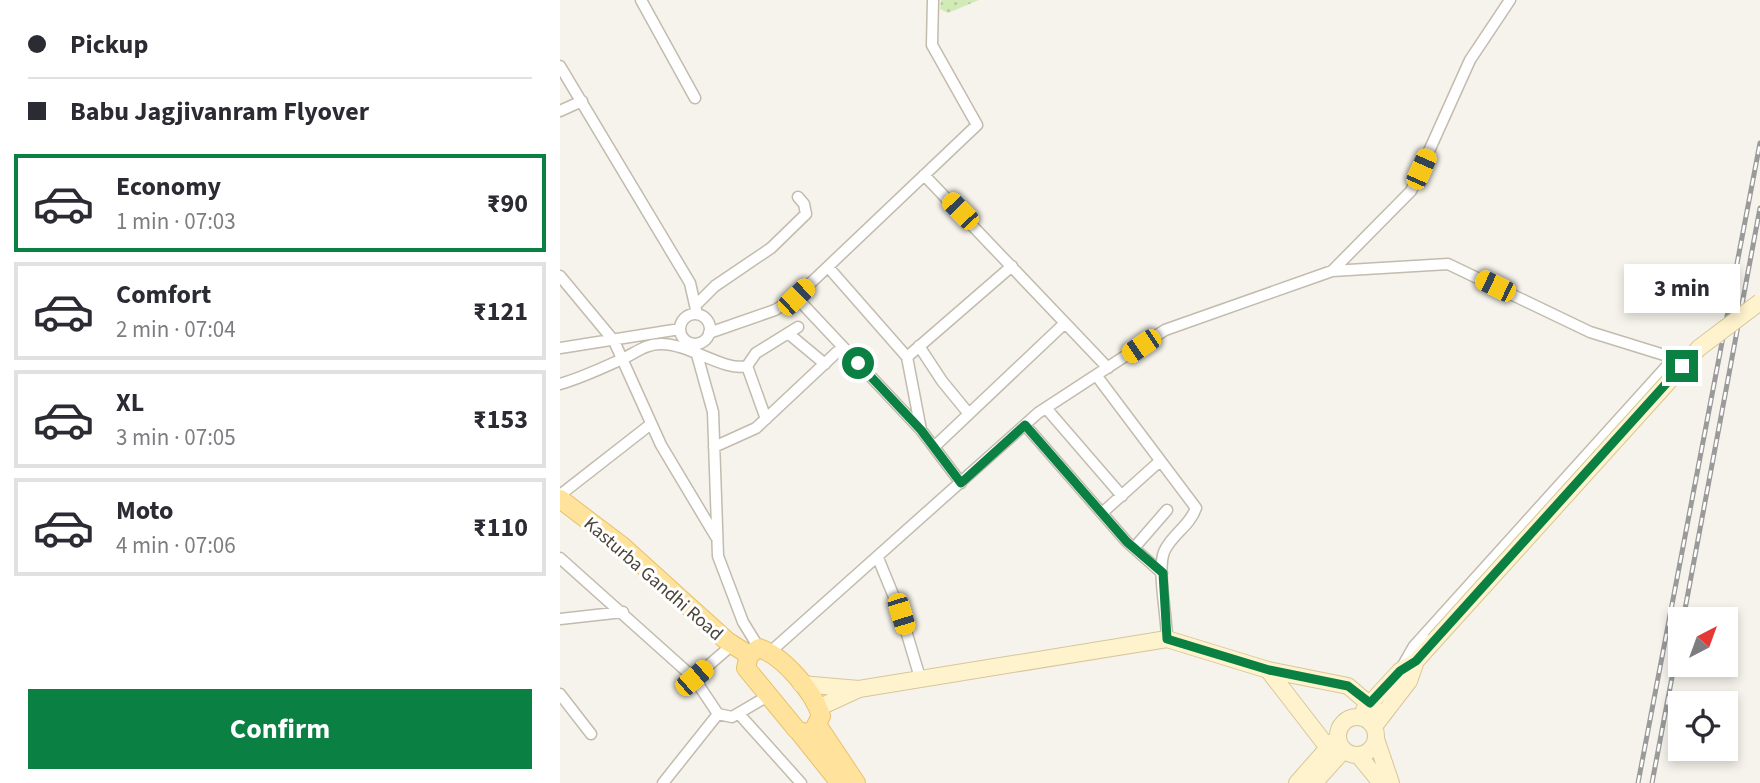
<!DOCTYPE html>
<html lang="en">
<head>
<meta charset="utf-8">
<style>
	:root { --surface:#fff; --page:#f7f7f7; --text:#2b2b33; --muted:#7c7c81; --line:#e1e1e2; --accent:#0b8043 }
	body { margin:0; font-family:"Source Sans 3",sans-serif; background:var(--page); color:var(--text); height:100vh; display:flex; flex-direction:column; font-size:26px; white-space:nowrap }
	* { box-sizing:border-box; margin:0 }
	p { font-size:23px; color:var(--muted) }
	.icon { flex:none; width:38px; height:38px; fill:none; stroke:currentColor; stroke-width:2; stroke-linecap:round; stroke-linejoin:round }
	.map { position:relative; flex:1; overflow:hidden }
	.details { display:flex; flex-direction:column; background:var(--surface); width:560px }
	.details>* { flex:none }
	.guide { display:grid; align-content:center; height:154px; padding:0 28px; background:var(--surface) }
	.needle { width:46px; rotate:41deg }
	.fabs { position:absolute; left:1108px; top:607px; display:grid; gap:14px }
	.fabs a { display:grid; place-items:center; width:70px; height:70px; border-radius:0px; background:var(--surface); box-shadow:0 4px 10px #0003; font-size:35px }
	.end { position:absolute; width:32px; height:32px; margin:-16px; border:9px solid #0b8043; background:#fff; box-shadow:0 0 0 4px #fff }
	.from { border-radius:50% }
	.bubble { position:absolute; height:49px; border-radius:0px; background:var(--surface); box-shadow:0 4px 10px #0003; font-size:23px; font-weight:700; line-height:49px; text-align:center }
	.car { position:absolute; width:21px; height:42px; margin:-21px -10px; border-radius:9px; box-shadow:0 0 5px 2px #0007; background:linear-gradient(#f5c518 24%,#345 0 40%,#f5c518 0 76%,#345 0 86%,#f5c518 0) }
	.guide b { display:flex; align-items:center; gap:24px; height:66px; font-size:26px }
	.guide b+b { border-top:2px solid var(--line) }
	.guide i { width:18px; height:18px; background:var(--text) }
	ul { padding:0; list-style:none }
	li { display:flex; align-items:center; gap:21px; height:98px; margin:0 14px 10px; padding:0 14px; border:4px solid var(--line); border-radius:0px }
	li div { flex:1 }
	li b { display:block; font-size:26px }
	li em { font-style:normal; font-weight:700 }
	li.selected { border-color:var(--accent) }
	li>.icon { width:63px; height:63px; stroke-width:1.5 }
	.button { display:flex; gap:14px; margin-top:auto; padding:14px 28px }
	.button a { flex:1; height:80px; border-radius:0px; background:var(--accent); color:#fff; font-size:28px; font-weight:700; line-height:80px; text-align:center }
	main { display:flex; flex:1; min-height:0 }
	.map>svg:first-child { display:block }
	.green { fill:url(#green-dots) }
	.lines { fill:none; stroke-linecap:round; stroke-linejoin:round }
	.street-casing { stroke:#c2bbae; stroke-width:13 }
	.secondary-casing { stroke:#d6c79b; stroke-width:18 }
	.primary-casing { stroke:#e6c16a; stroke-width:20 }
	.street { stroke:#fff; stroke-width:10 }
	.secondary { stroke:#fff3cd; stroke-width:16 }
	.primary { stroke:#ffe39c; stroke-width:18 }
	.rail-casing { stroke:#9a9a9a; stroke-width:5 }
	.rail { stroke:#fff; stroke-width:2.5; stroke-dasharray:8; stroke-linecap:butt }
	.secondary-bridge-casing { stroke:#d6c79b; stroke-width:18; stroke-linecap:butt }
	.secondary-bridge { stroke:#fff3cd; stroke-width:16 }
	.route { stroke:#0b8043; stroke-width:9 }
	.labels { text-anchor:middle; stroke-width:6; stroke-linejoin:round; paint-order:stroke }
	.street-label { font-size:19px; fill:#4b4439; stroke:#fff }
</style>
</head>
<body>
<main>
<section class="details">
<div class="guide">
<b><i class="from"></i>Pickup</b>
<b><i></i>Babu Jagjivanram Flyover</b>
</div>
<ul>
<li class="selected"><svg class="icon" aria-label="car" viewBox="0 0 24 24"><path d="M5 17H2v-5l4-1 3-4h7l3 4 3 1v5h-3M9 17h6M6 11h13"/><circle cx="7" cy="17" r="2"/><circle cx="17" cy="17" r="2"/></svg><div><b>Economy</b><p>1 min · 07:03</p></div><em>₹90</em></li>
<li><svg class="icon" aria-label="car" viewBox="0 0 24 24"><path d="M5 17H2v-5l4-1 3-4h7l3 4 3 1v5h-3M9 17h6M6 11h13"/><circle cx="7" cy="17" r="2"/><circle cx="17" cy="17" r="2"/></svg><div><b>Comfort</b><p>2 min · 07:04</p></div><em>₹121</em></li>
<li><svg class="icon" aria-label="car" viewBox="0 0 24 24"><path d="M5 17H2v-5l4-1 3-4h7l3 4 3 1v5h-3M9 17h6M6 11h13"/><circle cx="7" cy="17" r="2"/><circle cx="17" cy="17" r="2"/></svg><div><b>XL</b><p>3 min · 07:05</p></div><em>₹153</em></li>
<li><svg class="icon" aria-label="car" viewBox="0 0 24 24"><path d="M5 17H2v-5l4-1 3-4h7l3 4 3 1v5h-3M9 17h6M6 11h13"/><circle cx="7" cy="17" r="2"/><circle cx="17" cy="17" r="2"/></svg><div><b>Moto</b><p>4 min · 07:06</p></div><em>₹110</em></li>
</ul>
<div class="button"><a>Confirm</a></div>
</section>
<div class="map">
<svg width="1200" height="783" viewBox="0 0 1200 783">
	<defs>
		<pattern id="green-dots" width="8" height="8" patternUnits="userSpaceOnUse" patternTransform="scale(1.75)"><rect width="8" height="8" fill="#d2eab5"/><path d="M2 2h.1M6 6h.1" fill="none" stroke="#b6ca9c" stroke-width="1.8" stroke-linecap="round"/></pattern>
	</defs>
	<rect width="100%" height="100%" fill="#f6f3ec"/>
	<path class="green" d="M 381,0 L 419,0 L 388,13 L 380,9 Z"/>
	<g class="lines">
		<g class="street-casing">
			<path id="street" d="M 81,0 L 135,98
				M 0,66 L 130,283 L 137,314
				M 0,111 L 22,101
				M 364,175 L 548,368
				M 268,267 L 347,357 L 361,430
				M 772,271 L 851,191 L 910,60 L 950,0
				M 0,276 L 54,341 L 101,445 L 156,537
				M 236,297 L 361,430 L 401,483
				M 136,305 L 155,286 L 211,248 L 246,214 L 244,204 L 238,197
				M120 329a15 15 0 1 1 30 0a15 15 0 1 1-30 0Z
				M 149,333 L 215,310 L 236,297 L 417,125 L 372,45 L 373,0
				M 229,334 L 265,364
				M 134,344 L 153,412 L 158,556 L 183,622 L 199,648
				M 359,346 L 382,381 L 409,414
				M 0,348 L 120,329
				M 347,357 L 452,266
				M 536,375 L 636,508 C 630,526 611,535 604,552 C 597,570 607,617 607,639
				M 0,384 C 21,378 40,369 60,360 C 74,354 85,344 100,344 C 129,343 164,372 187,366
				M 486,408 L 562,496
				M 206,419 L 187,366 L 196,353 L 238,327
				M 465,425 L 567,542 L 602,573
				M 154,447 L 196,428 L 277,352
				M 374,447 L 505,323
				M 0,495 L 91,424
				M 542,513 L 600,461
				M 574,548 L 607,510
				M 0,558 L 134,678
				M 318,558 L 341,614 L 361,681
				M 0,619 L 63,612
				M 172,645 L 134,678 L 158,714 L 172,717 L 208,696
				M 209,653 L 478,413 L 605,330 L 772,271 L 888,264 L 1030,332 L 1114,358 L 854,646 L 842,667
				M 0,694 L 31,734
				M 179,714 L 241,783
				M 103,783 L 158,714"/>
		</g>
		<g class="secondary-casing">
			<path id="secondary" d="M 708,670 L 776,758
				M 241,684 L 299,689 L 607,639 L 708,670 L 788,686 L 822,715
				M 258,708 L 299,689
				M 804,710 L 840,671 L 856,661 L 874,641
				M778 736a19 19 0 1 1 38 0a19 19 0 1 1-38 0Z
				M 816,724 L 849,681 L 856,661
				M 816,739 L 831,783
				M 799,756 L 821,783
				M 737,783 L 775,740
				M 754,783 L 782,752"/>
		</g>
		<g class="primary-casing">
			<path id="primary" d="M 0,499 L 62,546 L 167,641 L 189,655
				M 199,648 C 223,656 254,692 261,716 L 253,731 L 244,733 L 237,730 L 186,668 L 189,655 Z
				M 258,726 L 296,783
				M 240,733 L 280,783"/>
		</g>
		<use href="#street" class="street"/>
		<use href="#secondary" class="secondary"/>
		<use href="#primary" class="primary"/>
		<g class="rail-casing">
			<path id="rail" d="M 1123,620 L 1200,208
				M 1078,783 L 1200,143
				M 1092,783 L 1120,635"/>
		</g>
		<use href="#rail" class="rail"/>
		<g class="secondary-bridge-casing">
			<path id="secondary-bridge" d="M 874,641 L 1139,348 L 1200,302"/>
		</g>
		<use href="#secondary-bridge" class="secondary-bridge"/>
	</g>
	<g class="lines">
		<path class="route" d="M 298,363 L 361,430 L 401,483 L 465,425 L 567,542 L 603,573 L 607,639 L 709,670 L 788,686 L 810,703 L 840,671 L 856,661 L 1122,366"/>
	</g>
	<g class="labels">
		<g class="street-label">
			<text transform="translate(94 578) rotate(41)" y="7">Kasturba Gandhi Road</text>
		</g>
	</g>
</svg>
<div class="fabs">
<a><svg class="needle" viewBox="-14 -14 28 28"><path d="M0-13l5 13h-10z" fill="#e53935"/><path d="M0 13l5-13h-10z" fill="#7c7c81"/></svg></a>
<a><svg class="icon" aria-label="locate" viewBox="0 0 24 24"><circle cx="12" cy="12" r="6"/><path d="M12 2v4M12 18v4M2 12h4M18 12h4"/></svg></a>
</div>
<i class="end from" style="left:298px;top:363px"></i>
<i class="end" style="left:1122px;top:366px"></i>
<div class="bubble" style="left:1064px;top:264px;width:116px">3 min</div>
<i class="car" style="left:861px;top:169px;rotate:24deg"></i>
<i class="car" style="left:400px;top:211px;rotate:316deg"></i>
<i class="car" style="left:935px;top:286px;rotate:296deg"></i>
<i class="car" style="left:236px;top:297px;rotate:46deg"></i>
<i class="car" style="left:581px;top:346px;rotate:236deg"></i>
<i class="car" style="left:341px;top:614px;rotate:163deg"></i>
<i class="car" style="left:134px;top:678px;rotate:49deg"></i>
</div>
</main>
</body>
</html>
